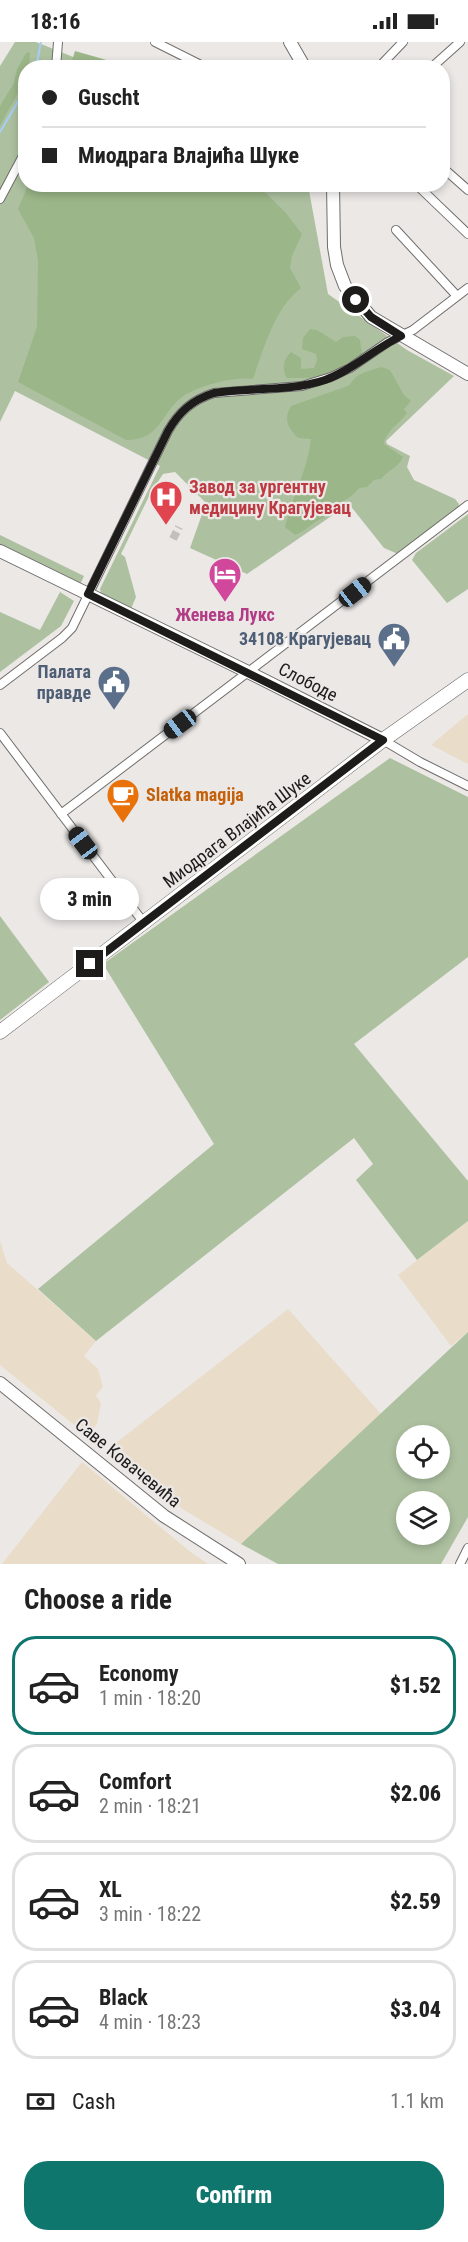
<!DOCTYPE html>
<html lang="en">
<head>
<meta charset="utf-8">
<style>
	:root { --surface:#fff; --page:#f6f6f6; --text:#222; --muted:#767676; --line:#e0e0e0; --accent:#0f766e }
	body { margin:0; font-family:"Roboto Condensed",sans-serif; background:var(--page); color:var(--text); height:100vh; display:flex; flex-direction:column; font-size:22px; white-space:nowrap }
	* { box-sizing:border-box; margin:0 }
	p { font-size:20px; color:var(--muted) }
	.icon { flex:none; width:33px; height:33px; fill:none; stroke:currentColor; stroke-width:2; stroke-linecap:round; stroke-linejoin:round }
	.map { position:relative; height:1522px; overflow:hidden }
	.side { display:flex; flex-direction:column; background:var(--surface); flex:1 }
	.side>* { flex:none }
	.top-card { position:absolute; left:18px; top:18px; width:432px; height:132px; border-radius:24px; box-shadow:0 3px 9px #0003; display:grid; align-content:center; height:132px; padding:0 24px; background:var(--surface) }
	.tools { position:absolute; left:396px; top:1383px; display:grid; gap:12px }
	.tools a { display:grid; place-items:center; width:54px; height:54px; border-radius:50%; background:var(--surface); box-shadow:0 3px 9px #0003; font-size:30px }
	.end { position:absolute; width:27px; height:27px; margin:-14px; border:8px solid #1d1c1b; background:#fff; box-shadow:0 0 0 3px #fff }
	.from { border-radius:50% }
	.bubble { position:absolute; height:42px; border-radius:21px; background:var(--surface); box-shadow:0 3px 9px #0003; font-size:20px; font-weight:800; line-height:42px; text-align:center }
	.car { position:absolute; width:18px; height:36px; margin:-18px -9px; border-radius:8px; box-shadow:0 0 4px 2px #0007; background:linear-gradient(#222 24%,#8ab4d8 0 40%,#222 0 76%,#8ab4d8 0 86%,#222 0) }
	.top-card b { display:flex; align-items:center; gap:21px; height:57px; font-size:22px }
	.top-card b+b { border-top:2px solid var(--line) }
	.top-card i { width:15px; height:15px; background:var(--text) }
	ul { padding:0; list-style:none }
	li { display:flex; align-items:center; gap:18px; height:99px; margin:0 12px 9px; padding:0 12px; border:3px solid var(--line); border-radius:24px }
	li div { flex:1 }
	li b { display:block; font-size:22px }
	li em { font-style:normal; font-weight:800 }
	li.current { border-color:var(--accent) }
	li>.icon { width:54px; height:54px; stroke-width:1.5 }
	h2 { padding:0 24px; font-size:27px; line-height:72px }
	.pay { display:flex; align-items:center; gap:15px; height:66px; padding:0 24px; font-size:22px }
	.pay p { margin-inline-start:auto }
	.button { display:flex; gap:12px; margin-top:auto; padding:12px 24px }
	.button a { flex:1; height:69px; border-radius:24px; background:var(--accent); color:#fff; font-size:24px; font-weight:800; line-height:69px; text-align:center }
	.status { display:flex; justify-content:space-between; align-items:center; height:42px; padding:0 30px; background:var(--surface); direction:ltr }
	.status svg { height:16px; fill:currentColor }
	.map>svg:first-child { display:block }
	.industrial { fill:#e9ddc9 }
	.green { fill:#adc1a0; fill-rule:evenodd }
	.forest { fill:#9bb688 }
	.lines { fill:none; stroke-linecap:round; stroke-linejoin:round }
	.stream { stroke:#a6cef5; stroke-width:2 }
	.street-tunnel { stroke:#c2bfbd; stroke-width:8; stroke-dasharray:8 4; stroke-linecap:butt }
	.street-casing { stroke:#706d6c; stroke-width:10 }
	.secondary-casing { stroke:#706d6c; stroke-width:14 }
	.primary-casing { stroke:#706d6c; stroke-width:15 }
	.street { stroke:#fff; stroke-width:8 }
	.secondary { stroke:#fff; stroke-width:12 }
	.primary { stroke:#fff; stroke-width:14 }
	.route { stroke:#1d1c1b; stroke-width:8 }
	.labels { text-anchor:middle; stroke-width:4.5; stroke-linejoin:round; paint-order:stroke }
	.health-label { font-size:18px; font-weight:bold; fill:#be3a42; stroke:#ebe8e6; text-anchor:start }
	.hotel-label { font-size:18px; font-weight:bold; fill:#b23c85; stroke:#ebe8e6 }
	.service-label { font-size:18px; font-weight:bold; fill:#4e5e75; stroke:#ebe8e6; text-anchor:end }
	.street-label { font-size:18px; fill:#1d1c1b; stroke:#ebe8e6 }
	.food-label { font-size:18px; font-weight:bold; fill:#c56008; stroke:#ebe8e6; text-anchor:start }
</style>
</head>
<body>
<div class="status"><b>18:16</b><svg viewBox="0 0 49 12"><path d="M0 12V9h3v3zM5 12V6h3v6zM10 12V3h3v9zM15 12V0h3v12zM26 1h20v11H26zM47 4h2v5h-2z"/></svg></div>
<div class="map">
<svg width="468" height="1522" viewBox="0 0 468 1522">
	<rect width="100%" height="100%" fill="#ebe8e6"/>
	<path class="industrial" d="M 468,672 L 468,722 L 431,703 Z
		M 468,1179 L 468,1290 L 451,1304 L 398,1233 Z
		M 0,1199 L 7,1221 L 96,1299 L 84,1314 L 98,1327 L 103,1345 L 96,1353 L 101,1362 L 97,1381 L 89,1395 L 0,1323 Z
		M 288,1267 L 381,1372 L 241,1502 L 184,1468 L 108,1407 Z
		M 82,1420 L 188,1508 L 208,1522 L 2,1522 Z"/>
	<path class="green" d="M 15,0 L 36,0 L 98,25 L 26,26 L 26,142 L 308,143 L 328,252 L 407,308 L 454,334 L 386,399 L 387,402 L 410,414 L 407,425 L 414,438 L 455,457 L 459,462 L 458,466 L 398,512 L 384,506 L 349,462 L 247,532 L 190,506 L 206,461 L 175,430 L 163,432 L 151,450 L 121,512 L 125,515 L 136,555 L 130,569 L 102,555 L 100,547 L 160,424 L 15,349 L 0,380 L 0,24 Z
		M 468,472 L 468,547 L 447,561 L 412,518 L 416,511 Z
		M 0,493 L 84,534 L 78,547 L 0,509 Z
		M 60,550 L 74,559 L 61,584 L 0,630 L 0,570 L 40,588 Z
		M 390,716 L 468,755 L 468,915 L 354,1002 L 468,1139 L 468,1179 L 417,1218 L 356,1138 L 373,1122 L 354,1096 L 96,1299 L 38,1247 L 214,1102 L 103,922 Z
		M 0,874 L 49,940 L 0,978 Z
		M 468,1290 L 468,1475 L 441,1522 L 278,1522 L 241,1502 ZM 406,1394 L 440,1394 L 440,1426 L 406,1426 ZM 406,1460 L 440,1460 L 440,1492 L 406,1492 Z"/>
	<path class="forest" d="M 75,9 L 131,25 L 70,25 Z
		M 30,10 L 29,25 L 26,26 L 25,38 L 0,84 L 0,64 L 14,41 L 17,27 L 26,11 Z
		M 28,143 L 247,142 L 266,151 L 286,171 L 302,192 L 292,214 L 290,226 L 301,246 C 274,267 264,306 253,337 C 234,334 197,344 182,355 C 160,372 161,398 126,398 L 18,340 L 37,285 L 38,218 L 34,196 L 18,167 Z
		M 310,287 L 317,288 L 336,300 L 343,295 L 355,294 L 360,298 L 362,312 L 358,317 L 349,320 L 338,329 L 315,336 L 287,336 C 281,326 284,317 291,310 L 301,316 L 301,327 L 314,326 L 317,318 L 316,312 L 302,307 L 303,296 Z
		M 381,325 L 390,328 L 404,353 L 411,359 L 404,367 L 407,371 C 400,381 385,390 384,402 L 403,415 C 398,426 388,428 381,437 L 374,438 L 367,445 L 359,446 C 349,460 333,461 324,476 C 315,478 306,489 295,493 L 285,485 C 292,455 308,427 311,397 L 298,396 C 288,385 283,378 291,364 L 342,346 L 350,343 C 355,331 370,329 381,325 Z"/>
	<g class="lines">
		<path class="stream" d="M 36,26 L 41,0
			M 0,90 L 26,46"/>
		<path class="street-tunnel" d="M 173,497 L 179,485"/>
		<g class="street-casing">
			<path id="street" d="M 155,0 L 207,26
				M 380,24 L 403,0
				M 56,26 L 58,0
				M 431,26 L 460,0
				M 442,125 L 468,148
				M 420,146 L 468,192
				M 0,157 L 26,108
				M 396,188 L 457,254
				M 0,643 L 62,596 L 72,586 L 168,389 C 179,370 192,358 214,351 L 302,344 L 331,335 L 350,326 L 388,300 L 413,288 L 468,246
				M 0,691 L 144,881
				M 383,698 L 420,720 L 468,744
				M 61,772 L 468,463
				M 460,1522 L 468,1506"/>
		</g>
		<g class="secondary-casing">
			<path id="secondary" d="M 290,0 L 305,26
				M 333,142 L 334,205 L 337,223 L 345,244 L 371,275 L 468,332
				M 0,509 L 248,630 L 383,698
				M 0,1341 L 164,1474 L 239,1522"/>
		</g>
		<g class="primary-casing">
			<path id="primary" d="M 0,990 L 383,698 L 468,638"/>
		</g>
		<use href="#street" class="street"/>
		<use href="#secondary" class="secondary"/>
		<use href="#primary" class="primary"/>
	</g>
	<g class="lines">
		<path class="route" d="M 90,922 L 383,698 L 88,552 L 168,389 C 179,370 192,358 214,351 C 250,345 289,350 325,338 C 353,328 374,307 401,294 L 371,275 L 356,258"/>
	</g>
	<defs>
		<g id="hospital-pin" transform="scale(1.725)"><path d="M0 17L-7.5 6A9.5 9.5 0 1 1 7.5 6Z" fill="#e0444e" stroke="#ebe8e6"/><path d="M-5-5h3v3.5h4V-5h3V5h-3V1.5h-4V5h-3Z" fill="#fff"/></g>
		<g id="hotel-pin" transform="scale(1.725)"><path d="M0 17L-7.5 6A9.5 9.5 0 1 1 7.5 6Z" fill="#d1479c" stroke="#ebe8e6"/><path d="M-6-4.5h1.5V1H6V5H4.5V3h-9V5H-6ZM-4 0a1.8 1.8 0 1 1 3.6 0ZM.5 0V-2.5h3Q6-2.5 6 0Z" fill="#fff"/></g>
		<g id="civic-pin" transform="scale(1.725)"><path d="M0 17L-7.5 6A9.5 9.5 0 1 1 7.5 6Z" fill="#5c6f8a" stroke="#ebe8e6"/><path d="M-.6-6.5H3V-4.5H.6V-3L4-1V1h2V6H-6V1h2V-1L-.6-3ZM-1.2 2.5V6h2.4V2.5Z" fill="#fff"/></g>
		<g id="cafe-pin" transform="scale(1.725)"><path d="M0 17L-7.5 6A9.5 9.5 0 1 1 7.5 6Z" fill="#e8710a" stroke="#ebe8e6"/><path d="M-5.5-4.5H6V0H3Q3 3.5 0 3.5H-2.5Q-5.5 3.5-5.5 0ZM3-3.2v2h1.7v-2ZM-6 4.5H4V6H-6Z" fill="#fff"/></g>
	</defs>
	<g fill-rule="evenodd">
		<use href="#hospital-pin" x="166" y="455"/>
		<use href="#hotel-pin" x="225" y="532"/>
		<use href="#civic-pin" x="394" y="597"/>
		<use href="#civic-pin" x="114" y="640"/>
		<use href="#cafe-pin" x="123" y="753"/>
	</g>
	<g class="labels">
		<g class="health-label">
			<text x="189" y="451">Завод за ургентну<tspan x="189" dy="21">медицину Крагујевац</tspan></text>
		</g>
		<g class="hotel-label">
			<text x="225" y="579">Женева Лукс</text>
		</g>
		<g class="service-label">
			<text x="371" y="603">34108 Крагујевац</text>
			<text x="91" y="636">Палата<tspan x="91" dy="21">правде</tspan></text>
		</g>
		<g class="street-label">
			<text transform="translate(308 640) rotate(27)" y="6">Слободе</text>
			<text transform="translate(237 788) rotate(-37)" y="6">Миодрага Влајића Шуке</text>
			<text transform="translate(128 1421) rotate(39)" y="6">Саве Ковачевића</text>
		</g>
		<g class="food-label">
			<text x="146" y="759">Slatka magija</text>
		</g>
	</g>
</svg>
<div class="tools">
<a><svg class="icon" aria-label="locate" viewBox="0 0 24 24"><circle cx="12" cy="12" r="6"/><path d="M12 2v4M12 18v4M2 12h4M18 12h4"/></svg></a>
<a><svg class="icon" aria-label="layers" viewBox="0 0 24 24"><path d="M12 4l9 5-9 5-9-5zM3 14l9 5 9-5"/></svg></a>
</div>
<i class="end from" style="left:356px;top:258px"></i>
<i class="end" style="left:90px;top:922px"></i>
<div class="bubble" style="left:40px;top:836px;width:99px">3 min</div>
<i class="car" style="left:355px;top:550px;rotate:52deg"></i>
<i class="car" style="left:180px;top:682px;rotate:233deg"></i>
<i class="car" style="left:83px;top:801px;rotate:323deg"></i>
<div class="top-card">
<b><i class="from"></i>Guscht</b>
<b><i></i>Миодрага Влајића Шуке</b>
</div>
</div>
<section class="side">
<h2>Choose a ride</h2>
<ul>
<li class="current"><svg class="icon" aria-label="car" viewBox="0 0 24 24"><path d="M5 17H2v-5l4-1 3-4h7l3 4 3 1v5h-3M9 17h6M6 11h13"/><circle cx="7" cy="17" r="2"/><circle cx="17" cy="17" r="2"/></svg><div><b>Economy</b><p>1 min · 18:20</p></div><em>$1.52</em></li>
<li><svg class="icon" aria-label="car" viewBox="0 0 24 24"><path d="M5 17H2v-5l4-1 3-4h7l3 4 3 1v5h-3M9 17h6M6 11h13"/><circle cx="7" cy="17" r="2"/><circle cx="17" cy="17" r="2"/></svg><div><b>Comfort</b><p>2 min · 18:21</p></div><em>$2.06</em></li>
<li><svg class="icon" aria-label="car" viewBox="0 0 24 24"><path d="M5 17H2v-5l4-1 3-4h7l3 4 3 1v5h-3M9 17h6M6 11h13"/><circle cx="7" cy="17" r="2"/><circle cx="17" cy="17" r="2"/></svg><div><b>XL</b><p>3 min · 18:22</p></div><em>$2.59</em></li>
<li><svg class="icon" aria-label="car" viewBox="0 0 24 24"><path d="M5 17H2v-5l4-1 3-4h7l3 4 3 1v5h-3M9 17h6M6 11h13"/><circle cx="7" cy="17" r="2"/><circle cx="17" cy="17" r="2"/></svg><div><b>Black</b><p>4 min · 18:23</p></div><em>$3.04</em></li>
</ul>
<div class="pay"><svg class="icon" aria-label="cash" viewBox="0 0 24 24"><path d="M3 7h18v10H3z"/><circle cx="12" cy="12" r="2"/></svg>Cash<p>1.1 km</p></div>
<div class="button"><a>Confirm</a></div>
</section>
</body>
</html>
